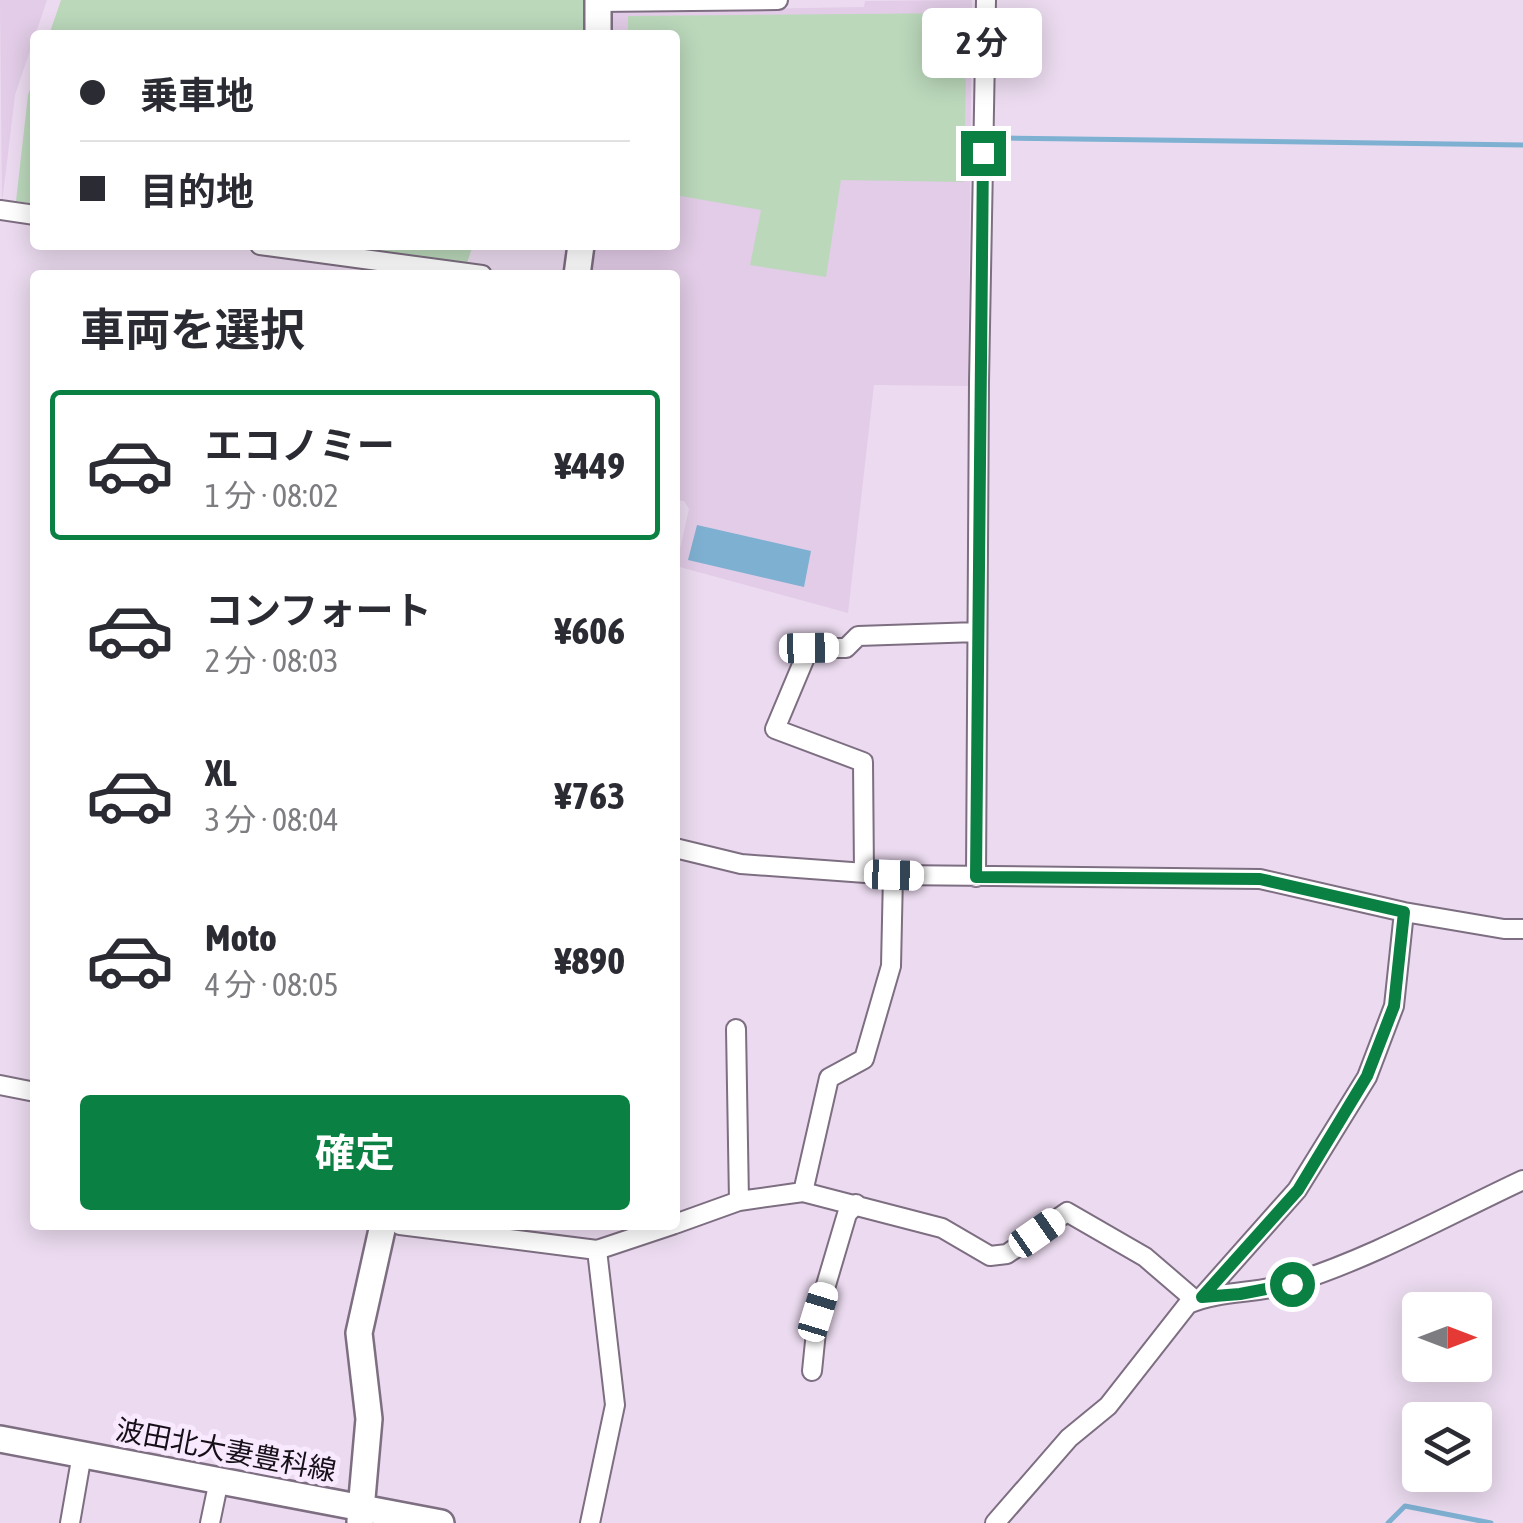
<!DOCTYPE html>
<html lang="ja">
<head>
<meta charset="utf-8">
<style>
	:root { --surface:#fff; --page:#f2f2f3; --text:#2b2b33; --muted:#7c7c81; --line:#e1e1e2; --accent:#0b8043 }
	body { margin:0; font-family:"Asap Condensed","Noto Sans JP",sans-serif; background:var(--page); color:var(--text); height:100vh; display:flex; flex-direction:column; font-size:38px; white-space:nowrap }
	* { box-sizing:border-box; margin:0 }
	p { font-size:32px; color:var(--muted) }
	.icon { flex:none; width:55px; height:55px; fill:none; stroke:currentColor; stroke-width:2; stroke-linecap:round; stroke-linejoin:round }
	.map { position:relative; flex:1; overflow:hidden }
	.drawer { position:absolute; left:30px; top:270px; width:650px; height:960px; display:flex; flex-direction:column; background:var(--surface); border-radius:10px; box-shadow:0 5px 25px #0003 }
	.drawer>* { flex:none }
	.guide { position:absolute; left:30px; top:30px; width:650px; height:220px; border-radius:10px; box-shadow:0 5px 25px #0003; display:grid; align-content:center; height:220px; padding:0 50px; background:var(--surface) }
	.needle { width:65px; rotate:90deg }
	.buttons { position:absolute; left:1402px; top:1292px; display:grid; gap:20px }
	.buttons a { display:grid; place-items:center; width:90px; height:90px; border-radius:10px; background:var(--surface); box-shadow:0 5px 25px #0003; font-size:50px }
	.end { position:absolute; width:45px; height:45px; margin:-22px; border:12px solid #0b8043; background:#fff; box-shadow:0 0 0 5px #fff }
	.from { border-radius:50% }
	.bubble { position:absolute; height:70px; border-radius:10px; background:var(--surface); box-shadow:0 5px 25px #0003; font-size:32px; font-weight:700; line-height:70px; text-align:center }
	.car { position:absolute; width:30px; height:60px; margin:-30px -15px; border-radius:12px; box-shadow:0 0 8px 2px #0007; background:linear-gradient(#fff 24%,#345 0 40%,#fff 0 76%,#345 0 86%,#fff 0) }
	.guide b { display:flex; align-items:center; gap:35px; height:95px; font-size:38px }
	.guide b+b { border-top:2px solid var(--line) }
	.guide i { width:25px; height:25px; background:var(--text) }
	ul { padding:0; list-style:none }
	li { display:flex; align-items:center; gap:30px; height:150px; margin:0 20px 15px; padding:0 30px; border:5px solid transparent; border-radius:10px }
	li div { flex:1 }
	li b { display:block; font-size:38px }
	li em { font-style:normal; font-weight:700 }
	li.selected { border-color:var(--accent) }
	li>.icon { width:90px; height:90px; stroke-width:1.5 }
	h2 { padding:0 50px; font-size:45px; line-height:120px }
	.button { display:flex; gap:20px; margin-top:auto; padding:20px 50px }
	.button a { flex:1; height:115px; border-radius:10px; background:var(--accent); color:#fff; font-size:40px; font-weight:700; line-height:115px; text-align:center }
	.map>svg:first-child { display:block }
	.built { fill:#e2cce7 }
	.green { fill:#bbd8bb }
	.water { fill:#7eb0d1 }
	.lines { fill:none; stroke-linecap:round; stroke-linejoin:round }
	.stream { stroke:#7eb0d1; stroke-width:5 }
	.minor-casing { stroke:#7d6e81; stroke-width:22 }
	.secondary-casing { stroke:#7d6e81; stroke-width:30 }
	.minor { stroke:#fff; stroke-width:18 }
	.secondary { stroke:#fff; stroke-width:25 }
	.route { stroke:#0b8043; stroke-width:12 }
	.labels { text-anchor:middle; stroke-width:10; stroke-linejoin:round; paint-order:stroke }
	.street-label { font-size:28px; fill:#151017; stroke:#f9e9fe }
</style>
</head>
<body>
<div class="map">
<svg width="1523" height="1523" viewBox="0 0 1523 1523">
	<rect width="100%" height="100%" fill="#ecdbf0"/>
	<path class="built" d="M 0,0 L 47,0 L 15,95 L 2,203 Z
		M 972,0 L 968,386 L 874,385 L 848,613 L 676,566 L 689,509 L 684,501 L 675,500 L 675,275 L 589,275 L 593,245 L 675,245 L 675,35 L 612,35 L 613,11 L 864,7 L 865,1 Z"/>
	<path class="green" d="M 61,0 L 589,0 L 590,35 L 49,35 Z
		M 967,13 L 964,182 L 841,180 L 826,277 L 750,265 L 761,210 L 675,195 L 675,35 L 628,35 L 628,16 Z
		M 35,74 L 35,204 L 16,201 L 28,95 Z
		M 334,245 L 473,245 L 467,263 Z"/>
	<path class="water" d="M 697,525 L 811,551 L 804,587 L 688,560 Z"/>
	<g class="lines">
		<path class="stream" d="M 1005,138 L 1523,145
			M 1388,1523 L 1405,1506 L 1491,1523"/>
		<g class="minor-casing">
			<path id="minor" d="M 598,2 L 778,0
				M 0,210 L 35,215
				M 260,245 L 482,275
				M 675,848 L 741,864 L 893,875 L 1260,879 L 1404,912 L 1504,929 L 1523,929
				M 864,873 L 863,762 L 775,729 L 809,648 L 846,648 L 858,636 L 977,632
				M 976,877 L 979,382 L 986,0
				M 736,1029 L 739,1201
				M 0,1085 L 35,1092
				M 803,1192 L 829,1078 L 864,1059 L 891,966 L 893,875
				M 675,1224 L 739,1201 L 803,1192 L 942,1228 L 990,1256 L 1007,1254 L 1067,1212 L 1145,1257 L 1195,1300
				M 400,1225 L 597,1250 L 672,1225
				M 1202,1297 L 1297,1190 L 1367,1077 L 1394,1006 L 1404,912
				M 812,1371 L 818,1312 L 847,1214 L 856,1204
				M 70,1523 L 82,1454
				M 210,1523 L 219,1480
				M 590,1523 L 615,1405 L 597,1250
				M 995,1523 L 1069,1438 L 1108,1406 L 1188,1304 C 1220,1290 1258,1294 1292,1283 C 1372,1258 1448,1215 1523,1180"/>
		</g>
		<g class="secondary-casing">
			<path id="secondary" d="M 598,0 L 598,35
				M 577,275 L 581,245
				M 0,1439 L 441,1523
				M 360,1521 L 369,1419 L 359,1333 L 383,1225"/>
		</g>
		<use href="#minor" class="minor"/>
		<use href="#secondary" class="secondary"/>
	</g>
	<g class="lines">
		<path class="route" d="M 983,153 L 976,877 L 1260,879 L 1404,912 L 1394,1006 L 1367,1076 L 1298,1190 L 1202,1297 L 1240,1294 L 1292,1284"/>
	</g>
	<g class="labels">
		<g class="street-label">
			<text transform="translate(226 1450) rotate(11)" y="10">波田北大妻豊科線</text>
		</g>
	</g>
</svg>
<div class="buttons">
<a><svg class="needle" viewBox="-14 -14 28 28"><path d="M0-13l5 13h-10z" fill="#e53935"/><path d="M0 13l5-13h-10z" fill="#7c7c81"/></svg></a>
<a><svg class="icon" aria-label="layers" viewBox="0 0 24 24"><path d="M12 4l9 5-9 5-9-5zM3 14l9 5 9-5"/></svg></a>
</div>
<i class="end from" style="left:1292px;top:1284px"></i>
<i class="end" style="left:983px;top:153px"></i>
<div class="bubble" style="left:922px;top:8px;width:120px">2 分</div>
<i class="car" style="left:809px;top:648px;rotate:89deg"></i>
<i class="car" style="left:894px;top:875px;rotate:92deg"></i>
<i class="car" style="left:1037px;top:1233px;rotate:55deg"></i>
<i class="car" style="left:818px;top:1312px;rotate:17deg"></i>
<div class="guide">
<b><i class="from"></i>乗車地</b>
<b><i></i>目的地</b>
</div>
<section class="drawer">
<h2>車両を選択</h2>
<ul>
<li class="selected"><svg class="icon" aria-label="car" viewBox="0 0 24 24"><path d="M5 17H2v-5l4-1 3-4h7l3 4 3 1v5h-3M9 17h6M6 11h13"/><circle cx="7" cy="17" r="2"/><circle cx="17" cy="17" r="2"/></svg><div><b>エコノミー</b><p>1 分 · 08:02</p></div><em>¥449</em></li>
<li><svg class="icon" aria-label="car" viewBox="0 0 24 24"><path d="M5 17H2v-5l4-1 3-4h7l3 4 3 1v5h-3M9 17h6M6 11h13"/><circle cx="7" cy="17" r="2"/><circle cx="17" cy="17" r="2"/></svg><div><b>コンフォート</b><p>2 分 · 08:03</p></div><em>¥606</em></li>
<li><svg class="icon" aria-label="car" viewBox="0 0 24 24"><path d="M5 17H2v-5l4-1 3-4h7l3 4 3 1v5h-3M9 17h6M6 11h13"/><circle cx="7" cy="17" r="2"/><circle cx="17" cy="17" r="2"/></svg><div><b>XL</b><p>3 分 · 08:04</p></div><em>¥763</em></li>
<li><svg class="icon" aria-label="car" viewBox="0 0 24 24"><path d="M5 17H2v-5l4-1 3-4h7l3 4 3 1v5h-3M9 17h6M6 11h13"/><circle cx="7" cy="17" r="2"/><circle cx="17" cy="17" r="2"/></svg><div><b>Moto</b><p>4 分 · 08:05</p></div><em>¥890</em></li>
</ul>
<div class="button"><a>確定</a></div>
</section>
</div>
</body>
</html>
